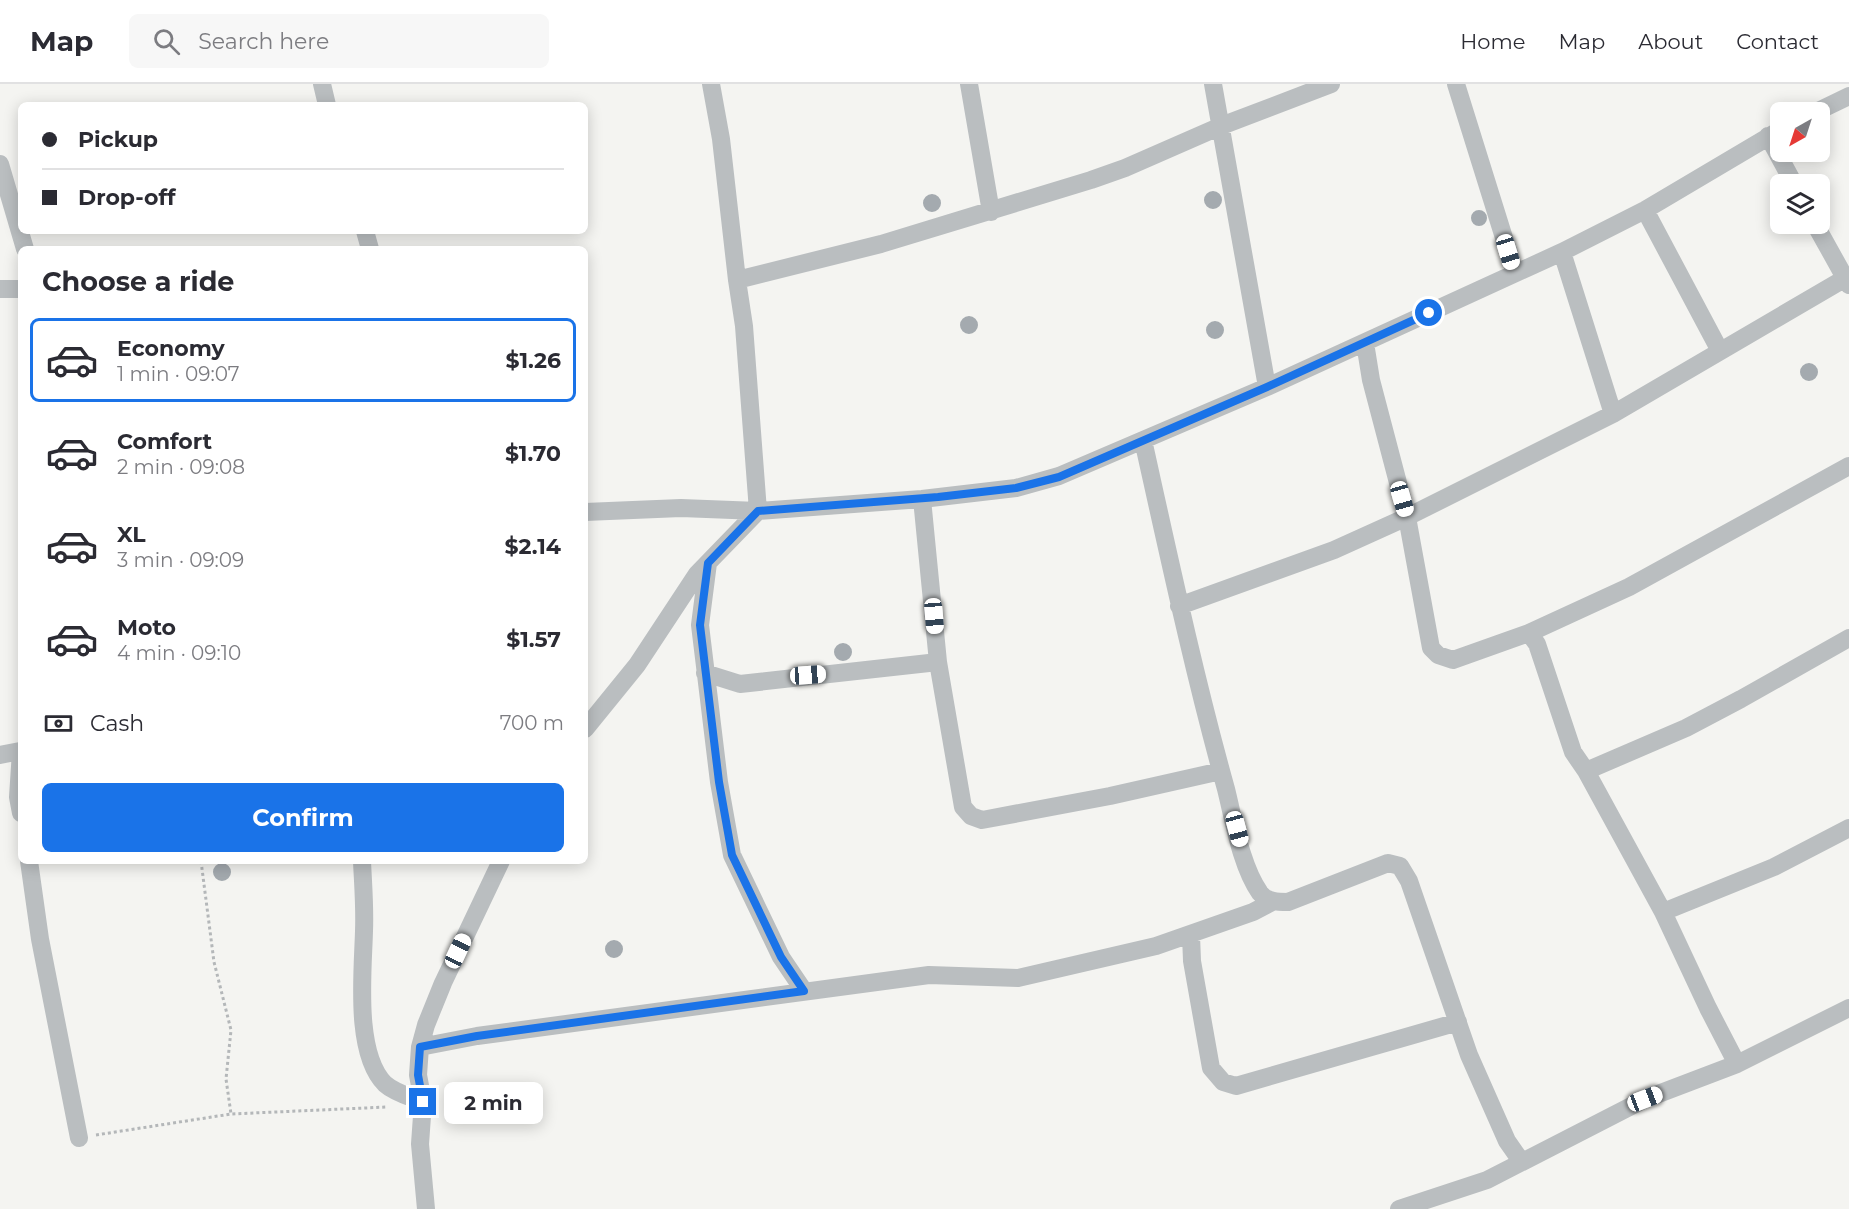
<!DOCTYPE html>
<html lang="en">
<head>
<meta charset="utf-8">
<style>
	:root { --surface:#fff; --page:#f7f7f7; --text:#2b2b33; --muted:#7c7c81; --line:#e1e1e2; --accent:#1a73e8 }
	body { margin:0; font-family:Montserrat,sans-serif; background:var(--page); color:var(--text); height:100vh; display:flex; flex-direction:column; font-size:22px; white-space:nowrap }
	* { box-sizing:border-box; margin:0 }
	p { font-size:20px; color:var(--muted) }
	.icon { flex:none; width:33px; height:33px; fill:none; stroke:currentColor; stroke-width:2; stroke-linecap:round; stroke-linejoin:round }
	.map { position:relative; flex:1; overflow:hidden }
	.sheet { position:absolute; left:18px; top:162px; width:570px; height:618px; display:flex; flex-direction:column; background:var(--surface); border-radius:9px; box-shadow:0 3px 15px #0003 }
	.sheet>* { flex:none }
	.guide { position:absolute; left:18px; top:18px; width:570px; height:132px; border-radius:9px; box-shadow:0 3px 15px #0003; display:grid; align-content:center; height:132px; padding:0 24px; background:var(--surface) }
	.needle { width:39px; rotate:219deg }
	.buttons { position:absolute; left:1770px; top:18px; display:grid; gap:12px }
	.buttons a { display:grid; place-items:center; width:60px; height:60px; border-radius:9px; background:var(--surface); box-shadow:0 3px 15px #0003; font-size:30px }
	.end { position:absolute; width:27px; height:27px; margin:-14px; border:8px solid #1a73e8; background:#fff; box-shadow:0 0 0 3px #fff }
	.from { border-radius:50% }
	.bubble { position:absolute; height:42px; border-radius:9px; background:var(--surface); box-shadow:0 3px 15px #0003; font-size:20px; font-weight:700; line-height:42px; text-align:center }
	.car { position:absolute; width:18px; height:36px; margin:-18px -9px; border-radius:8px; box-shadow:0 0 4px 2px #0007; background:linear-gradient(#fff 24%,#345 0 40%,#fff 0 76%,#345 0 86%,#fff 0) }
	.guide b { display:flex; align-items:center; gap:21px; height:57px; font-size:22px }
	.guide b+b { border-top:2px solid var(--line) }
	.guide i { width:15px; height:15px; background:var(--text) }
	ul { padding:0; list-style:none }
	li { display:flex; align-items:center; gap:18px; height:84px; margin:0 12px 9px; padding:0 12px; border:3px solid transparent; border-radius:9px }
	li div { flex:1 }
	li b { display:block; font-size:22px }
	li em { font-style:normal; font-weight:700 }
	li.current { border-color:var(--accent) }
	li>.icon { width:54px; height:54px; stroke-width:1.5 }
	h2 { padding:0 24px; font-size:27px; line-height:72px }
	.pay { display:flex; align-items:center; gap:15px; height:66px; padding:0 24px; font-size:22px }
	.pay p { margin-inline-start:auto }
	.cta { display:flex; gap:12px; margin-top:auto; padding:12px 24px }
	.cta a { flex:1; height:69px; border-radius:9px; background:var(--accent); color:#fff; font-size:24px; font-weight:700; line-height:69px; text-align:center }
	header { display:flex; align-items:center; gap:36px; box-sizing:border-box; height:84px; padding:0 30px; background:var(--surface); border-bottom:2px solid var(--line) }
	header strong { font-size:28px }
	nav { display:flex; gap:33px; margin-inline-start:auto; font-size:21px }
	.search { width:420px; height:54px; background:var(--page); display:flex; align-items:center; gap:15px; box-sizing:border-box; padding:0 21px; border-radius:9px; color:var(--muted); font-size:22px }
	.map>svg:first-child { display:block }
	.building { fill:#a4aaaf }
	.lines { fill:none; stroke-linecap:round; stroke-linejoin:round }
	.path { stroke:#b4b7b9; stroke-width:3; stroke-dasharray:3 3; stroke-linecap:butt }
	.minor { stroke:#babec0; stroke-width:18 }
	.route { stroke:#1a73e8; stroke-width:8 }
</style>
</head>
<body>
<header>
<strong>Map</strong>
<div class="search"><svg class="icon" aria-label="search" viewBox="0 0 24 24"><circle cx="10" cy="10" r="6"/><path d="M15 15l6 6"/></svg>Search here</div>
<nav><a>Home</a><a>Map</a><a>About</a><a>Contact</a></nav>
</header>
<div class="map">
<svg width="1849" height="1125" viewBox="0 0 1849 1125">
	<rect width="100%" height="100%" fill="#f4f4f1"/>
	<path class="building" d="M1204 116a9 9 0 1 1 18 0a9 9 0 1 1-18 0Z
		M923 119a9 9 0 1 1 18 0a9 9 0 1 1-18 0Z
		M1471 134a8 8 0 1 1 16 0a8 8 0 1 1-16 0Z
		M960 241a9 9 0 1 1 18 0a9 9 0 1 1-18 0Z
		M1206 246a9 9 0 1 1 18 0a9 9 0 1 1-18 0Z
		M1800 288a9 9 0 1 1 18 0a9 9 0 1 1-18 0Z
		M834 568a9 9 0 1 1 18 0a9 9 0 1 1-18 0Z
		M213 788a9 9 0 1 1 18 0a9 9 0 1 1-18 0Z
		M605 865a9 9 0 1 1 18 0a9 9 0 1 1-18 0Z"/>
	<g class="lines">
		<path class="path" d="M 201,777 L 214,878 L 231,946 L 226,995 L 231,1030
			M 96,1051 L 231,1030 L 387,1023"/>
		<path class="minor" d="M 322,0 L 327,21
			M 969,0 L 991,128
			M 1213,0 L 1267,303
			M 1456,0 L 1515,189
			M 1816,28 L 1849,12
			M 1768,52 L 1794,100
			M 0,80 L 25,165
			M 1645,126 L 1720,267
			M 1815,140 L 1849,201
			M 365,147 L 370,165
			M 1562,168 L 1613,330
			M 737,196 L 881,160 L 1091,96 L 1125,84 L 1221,42 L 1331,0
			M 0,205 L 21,205
			M 1365,259 L 1371,296 L 1407,433 L 1431,564 L 1438,571 L 1453,576 L 1529,549 L 1537,560 L 1573,668 L 1586,687 L 1663,828 L 1708,924 L 1737,980
			M 1143,356 C 1169,473 1194,590 1226,705 C 1234,737 1241,782 1260,809 C 1267,818 1278,818 1288,818 L 1388,779 L 1400,782 L 1409,797 L 1469,971 L 1507,1057 L 1521,1077
			M 922,415 L 938,578 L 963,723 L 971,732 L 982,736 L 1110,712 L 1221,687
			M 585,428 L 681,424 L 758,427 L 922,415 L 1016,404 L 1059,392 L 1267,303 L 1562,168 L 1645,126 L 1780,46
			M 708,479 L 700,541 L 719,698 L 732,771 L 781,873 L 804,907
			M 1179,522 L 1334,466 L 1407,433 L 1613,330 L 1849,192
			M 1529,549 L 1629,503 L 1849,382
			M 705,589 L 740,600 L 938,578
			M 585,645 L 637,581 L 697,490 L 758,427 L 744,242 L 737,196 L 721,55 L 711,0
			M 21,667 L 18,713 L 21,729
			M 0,671 L 20,667
			M 1586,687 L 1686,644 L 1741,615 L 1849,554
			M 29,777 L 40,855 L 79,1054
			M 362,777 C 363,800 365,823 364,847 C 363,887 354,969 385,1000 C 395,1009 411,1013 423,1018
			M 1663,828 L 1774,783 L 1849,744
			M 1191,851 L 1192,877 L 1211,984 L 1223,998 L 1236,1002 L 1458,938
			M 420,963 L 477,952 L 929,891 L 1018,894 L 1156,862 L 1253,828 L 1272,818
			M 426,1125 L 420,1060 L 423,1018 L 418,991 L 420,963 L 426,941 L 443,899 L 501,777
			M 1399,1125 L 1487,1096 L 1645,1015 L 1737,980 L 1849,924"/>
	</g>
	<g class="lines">
		<path class="route" d="M 423,1018 L 418,991 L 420,963 L 477,952 L 804,907 L 781,873 L 732,771 L 719,698 L 700,541 L 708,479 L 758,427 L 938,413 L 1016,404 L 1059,393 L 1267,303 L 1429,229"/>
	</g>
</svg>
<div class="buttons">
<a><svg class="needle" viewBox="-14 -14 28 28"><path d="M0-13l5 13h-10z" fill="#e53935"/><path d="M0 13l5-13h-10z" fill="#7c7c81"/></svg></a>
<a><svg class="icon" aria-label="layers" viewBox="0 0 24 24"><path d="M12 4l9 5-9 5-9-5zM3 14l9 5 9-5"/></svg></a>
</div>
<i class="end from" style="left:1429px;top:229px"></i>
<i class="end" style="left:423px;top:1018px"></i>
<div class="bubble" style="left:444px;top:998px;width:99px">2 min</div>
<i class="car" style="left:1508px;top:168px;rotate:163deg"></i>
<i class="car" style="left:1402px;top:415px;rotate:164deg"></i>
<i class="car" style="left:934px;top:532px;rotate:175deg"></i>
<i class="car" style="left:808px;top:591px;rotate:86deg"></i>
<i class="car" style="left:1237px;top:745px;rotate:165deg"></i>
<i class="car" style="left:458px;top:867px;rotate:25deg"></i>
<i class="car" style="left:1645px;top:1015px;rotate:69deg"></i>
<div class="guide">
<b><i class="from"></i>Pickup</b>
<b><i></i>Drop-off</b>
</div>
<section class="sheet">
<h2>Choose a ride</h2>
<ul>
<li class="current"><svg class="icon" aria-label="car" viewBox="0 0 24 24"><path d="M5 17H2v-5l4-1 3-4h7l3 4 3 1v5h-3M9 17h6M6 11h13"/><circle cx="7" cy="17" r="2"/><circle cx="17" cy="17" r="2"/></svg><div><b>Economy</b><p>1 min · 09:07</p></div><em>$1.26</em></li>
<li><svg class="icon" aria-label="car" viewBox="0 0 24 24"><path d="M5 17H2v-5l4-1 3-4h7l3 4 3 1v5h-3M9 17h6M6 11h13"/><circle cx="7" cy="17" r="2"/><circle cx="17" cy="17" r="2"/></svg><div><b>Comfort</b><p>2 min · 09:08</p></div><em>$1.70</em></li>
<li><svg class="icon" aria-label="car" viewBox="0 0 24 24"><path d="M5 17H2v-5l4-1 3-4h7l3 4 3 1v5h-3M9 17h6M6 11h13"/><circle cx="7" cy="17" r="2"/><circle cx="17" cy="17" r="2"/></svg><div><b>XL</b><p>3 min · 09:09</p></div><em>$2.14</em></li>
<li><svg class="icon" aria-label="car" viewBox="0 0 24 24"><path d="M5 17H2v-5l4-1 3-4h7l3 4 3 1v5h-3M9 17h6M6 11h13"/><circle cx="7" cy="17" r="2"/><circle cx="17" cy="17" r="2"/></svg><div><b>Moto</b><p>4 min · 09:10</p></div><em>$1.57</em></li>
</ul>
<div class="pay"><svg class="icon" aria-label="cash" viewBox="0 0 24 24"><path d="M3 7h18v10H3z"/><circle cx="12" cy="12" r="2"/></svg>Cash<p>700 m</p></div>
<div class="cta"><a>Confirm</a></div>
</section>
</div>
</body>
</html>
